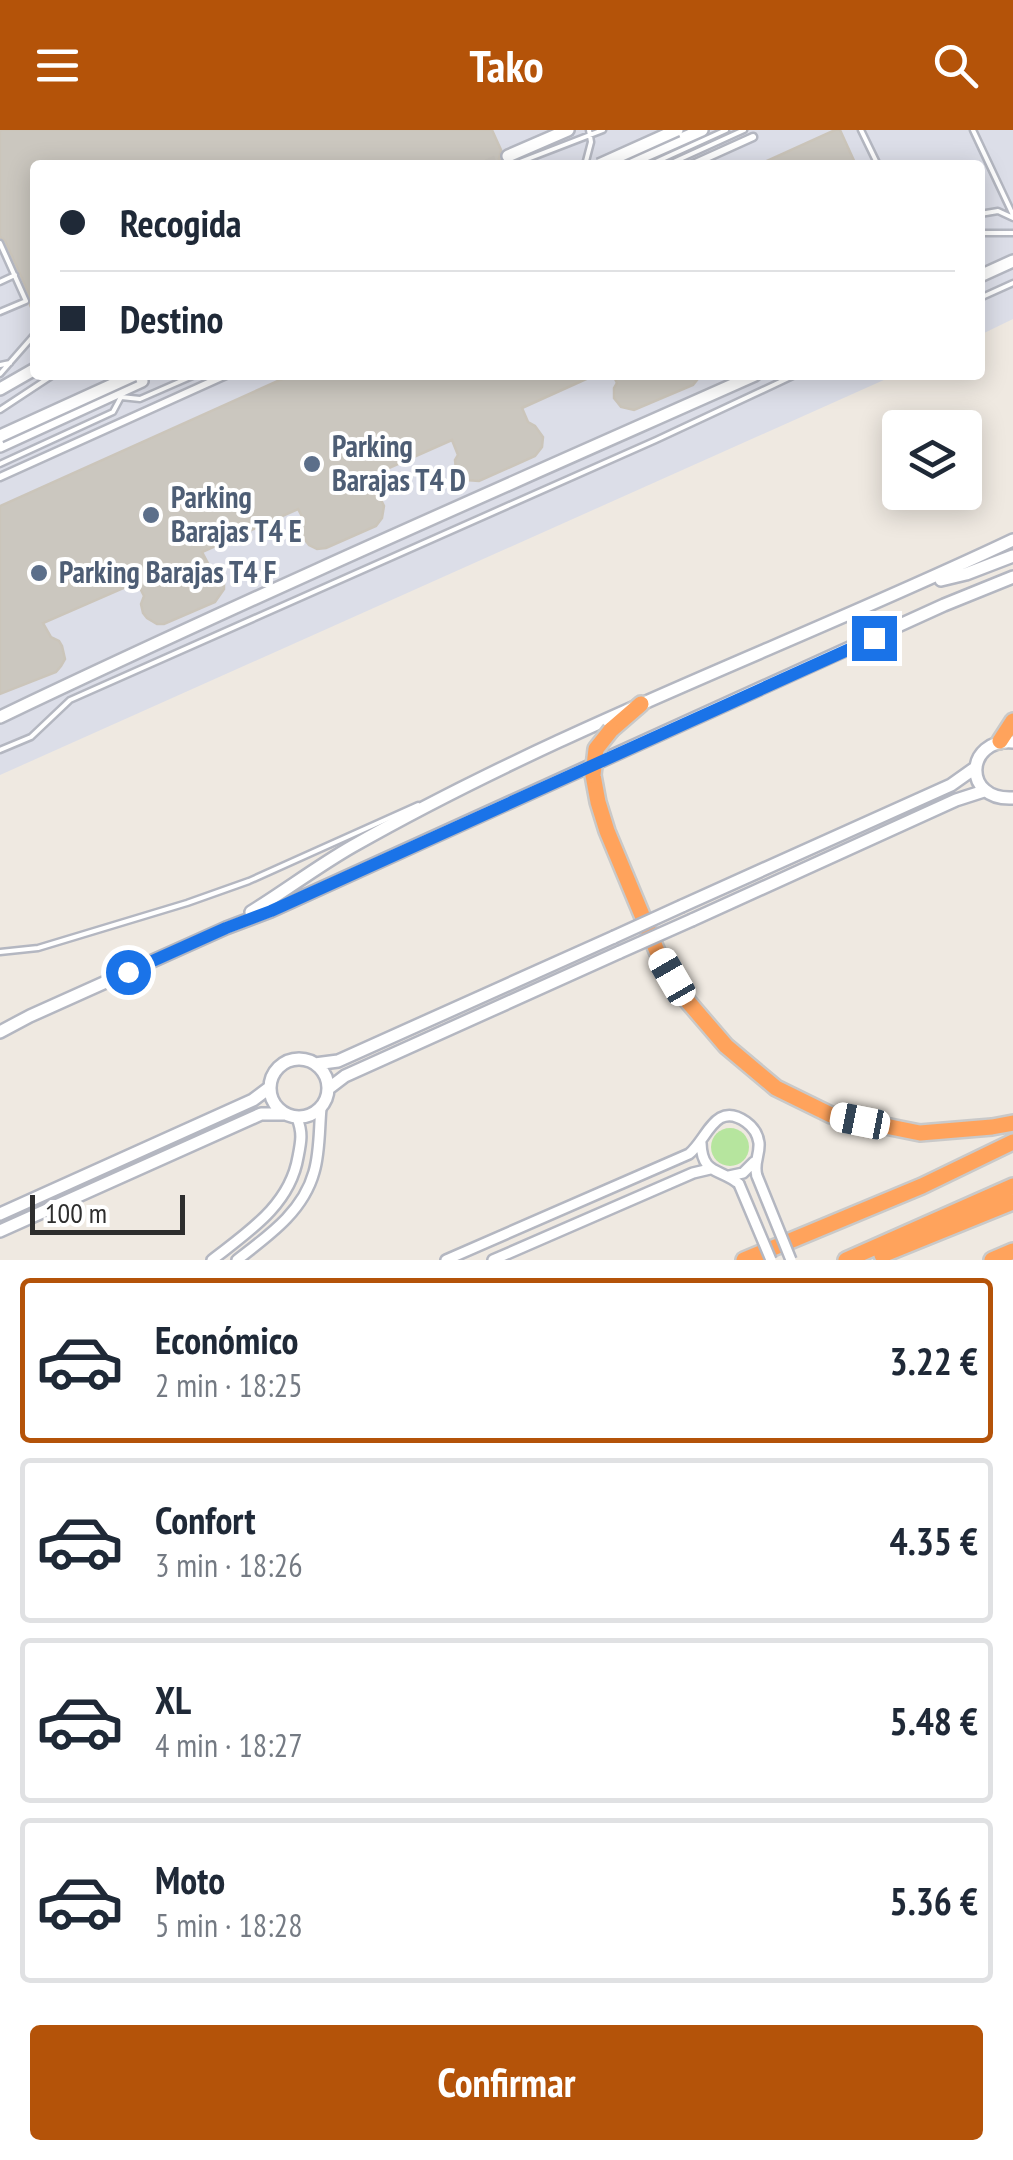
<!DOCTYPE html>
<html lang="es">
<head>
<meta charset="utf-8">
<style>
	:root { --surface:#fff; --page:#f6f6f7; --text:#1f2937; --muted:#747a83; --line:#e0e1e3; --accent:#b45309 }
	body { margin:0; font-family:"PT Sans Narrow",sans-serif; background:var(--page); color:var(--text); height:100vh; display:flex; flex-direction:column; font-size:38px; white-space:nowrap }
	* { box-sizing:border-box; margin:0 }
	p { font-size:32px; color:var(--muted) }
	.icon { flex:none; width:55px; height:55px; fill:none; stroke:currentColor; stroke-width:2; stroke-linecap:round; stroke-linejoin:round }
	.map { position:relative; height:1130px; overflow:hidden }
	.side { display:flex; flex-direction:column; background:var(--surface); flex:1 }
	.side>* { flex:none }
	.guide { position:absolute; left:30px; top:30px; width:955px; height:220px; border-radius:10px; box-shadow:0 5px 25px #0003; display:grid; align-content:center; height:220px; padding:0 30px; background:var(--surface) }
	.controls { position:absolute; left:882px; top:280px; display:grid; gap:20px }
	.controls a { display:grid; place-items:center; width:100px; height:100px; border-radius:10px; background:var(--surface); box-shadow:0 5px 25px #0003; font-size:50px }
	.scale { position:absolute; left:30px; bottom:25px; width:155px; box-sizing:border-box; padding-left:10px; border:5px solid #2e2e2e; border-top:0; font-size:28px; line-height:35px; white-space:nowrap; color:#2e2e2e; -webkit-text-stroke:8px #fff; paint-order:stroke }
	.end { position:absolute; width:45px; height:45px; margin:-22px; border:12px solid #1a73e8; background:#fff; box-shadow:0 0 0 5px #fff }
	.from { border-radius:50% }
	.car { position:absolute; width:30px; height:60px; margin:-30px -15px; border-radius:12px; box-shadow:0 0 8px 2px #0007; background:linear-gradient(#fff 24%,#345 0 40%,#fff 0 76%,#345 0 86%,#fff 0) }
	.guide b { display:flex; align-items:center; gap:35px; height:95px; font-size:38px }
	.guide b+b { border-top:2px solid var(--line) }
	.guide i { width:25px; height:25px; background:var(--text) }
	ul { padding:18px 0 0; list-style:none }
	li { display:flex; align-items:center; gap:30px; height:165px; margin:0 20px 15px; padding:0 10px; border:5px solid var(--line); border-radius:10px }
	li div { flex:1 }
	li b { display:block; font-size:38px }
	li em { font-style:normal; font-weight:700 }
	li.current { border-color:var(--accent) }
	li>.icon { width:90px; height:90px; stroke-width:1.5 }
	.action { display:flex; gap:20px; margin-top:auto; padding:20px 30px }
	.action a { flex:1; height:115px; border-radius:10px; background:var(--accent); color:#fff; font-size:40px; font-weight:700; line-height:115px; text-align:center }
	header { display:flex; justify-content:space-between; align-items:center; height:130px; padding:0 30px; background:var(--accent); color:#fff; font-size:45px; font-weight:700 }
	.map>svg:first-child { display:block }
	.airport { fill:#dcdee8 }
	.green { fill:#b6e59e }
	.building { fill:#cbc7bf; stroke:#cbc5ba; stroke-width:2.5 }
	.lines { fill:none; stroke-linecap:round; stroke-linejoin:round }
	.tertiary-tunnel { stroke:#c8c4bd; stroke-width:11; stroke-dasharray:11 5.5; stroke-linecap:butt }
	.service-casing { stroke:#b4b7c1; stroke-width:9 }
	.pedestrian-casing { stroke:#b4b7c1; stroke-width:11 }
	.minor-casing { stroke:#b4b7c1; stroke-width:14 }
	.tertiary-casing { stroke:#b4b7c1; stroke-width:16 }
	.motorway-casing { stroke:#c9c9c9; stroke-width:20 }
	.service { stroke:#fff; stroke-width:4 }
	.pedestrian { stroke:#fff; stroke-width:6 }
	.minor { stroke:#fff; stroke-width:9 }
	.tertiary { stroke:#fff; stroke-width:11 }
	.motorway { stroke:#ffa35c; stroke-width:15 }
	.minor-bridge-casing { stroke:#b4b7c1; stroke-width:14; stroke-linecap:butt }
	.tertiary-bridge-casing { stroke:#b4b7c1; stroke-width:16; stroke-linecap:butt }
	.motorway-bridge-casing { stroke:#c9c9c9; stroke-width:20; stroke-linecap:butt }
	.minor-bridge { stroke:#fff; stroke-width:9 }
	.tertiary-bridge { stroke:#fff; stroke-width:11 }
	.motorway-bridge { stroke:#ffa35c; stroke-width:15 }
	.route { stroke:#1a73e8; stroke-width:12 }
	.service-dot { fill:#5c6f8a; stroke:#fff; stroke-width:4 }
	.labels { text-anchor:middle; stroke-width:8; stroke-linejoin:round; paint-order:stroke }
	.service-label { font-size:30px; font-weight:bold; fill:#4e5e75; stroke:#fff; text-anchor:start }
</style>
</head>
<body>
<header><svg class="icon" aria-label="menu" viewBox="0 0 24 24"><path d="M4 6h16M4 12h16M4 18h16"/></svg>Tako<svg class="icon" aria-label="search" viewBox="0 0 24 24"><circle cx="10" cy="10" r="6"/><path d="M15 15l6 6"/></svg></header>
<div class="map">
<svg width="1013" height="1130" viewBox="0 0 1013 1130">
	<rect width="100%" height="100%" fill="#efe9e1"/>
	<path class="airport" d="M 0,0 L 1013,0 L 1013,189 L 980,205 L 980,35 L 35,35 L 35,245 L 895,245 L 0,645 Z"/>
	<path class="green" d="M711 1017a19 19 0 1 1 38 0a19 19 0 1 1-38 0Z"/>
	<path class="building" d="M 0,0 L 492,0 L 501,20 L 499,29 L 506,35 L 35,35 L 35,186 L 30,175 L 31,169 L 20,144 L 5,111 L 0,107 Z
		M 835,0 L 840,0 L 856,35 L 758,35 Z
		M 291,245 L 595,245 L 522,278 L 528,292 L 535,296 L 543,307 L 542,317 L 535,326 L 479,351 L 466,350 L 456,340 L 455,330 L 458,325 L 452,310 L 364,349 L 370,361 L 379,366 L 384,376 L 382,388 L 376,396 L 326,418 L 317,419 L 309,415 L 303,407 L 302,397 L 305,392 L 298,379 L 202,422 L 210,437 L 218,440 L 224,452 L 224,459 L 215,472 L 164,494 L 157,494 L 147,488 L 143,483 L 141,474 L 144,466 L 137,452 L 43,493 L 51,507 L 59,511 L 62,516 L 65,529 L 61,536 L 56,542 L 0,564 L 0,376 Z
		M 613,245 L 701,245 L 693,255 L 634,280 L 621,277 L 614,268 L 614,258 L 617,253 Z"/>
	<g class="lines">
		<path class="tertiary-tunnel" d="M 486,35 L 508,26"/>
		<g class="service-casing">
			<path id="service" d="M 861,0 L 878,35
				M 973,0 L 1013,85
				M 512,35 L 603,0
				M 585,35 L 591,12 L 589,0
				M 649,35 L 726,0
				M 667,35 L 744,0
				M 980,84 L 998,81 L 1013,88
				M 980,103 L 1013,103
				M 0,113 L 26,171 L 0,182
				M 0,152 L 15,145
				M 980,168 L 1013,153
				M 0,235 L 10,233
				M 0,244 L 35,204
				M 0,280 L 53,245
				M 0,334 L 113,282 L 121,267 L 140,269 L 195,245
				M 0,620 L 31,607 L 70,570 L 656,310 L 795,245
				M 0,822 L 38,818 L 187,773 L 249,751 L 418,675"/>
		</g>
		<g class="pedestrian-casing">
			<path id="pedestrian" d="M 691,35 L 753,7
				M 0,347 L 226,245"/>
		</g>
		<g class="minor-casing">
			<path id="minor" d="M 701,1013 C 702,1046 721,1038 739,1054
				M 729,1046 L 743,1043 L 754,1032
				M 212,1130 C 248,1102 290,1075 298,1027 C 301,1012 303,1003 297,988
				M 237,1130 C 268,1106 303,1082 314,1042 C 320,1022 319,999 321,978
				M 446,1130 L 689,1024 C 707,1010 715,970 746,992 C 753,997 758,1005 759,1013 C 760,1026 753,1033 757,1046
				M 493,1130 L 693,1043 L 710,1039"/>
		</g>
		<g class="tertiary-casing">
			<path id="tertiary" d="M 508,26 L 568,0
				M 623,35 L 702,0
				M 980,146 L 1013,131
				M 0,259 L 35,239
				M 0,316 L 142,251
				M 941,450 L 966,444 L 1013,426
				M 0,587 C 249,468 503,357 755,245
				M 1013,612 C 965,608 962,671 1013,668
				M 682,776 L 951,655 L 975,638
				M 251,782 C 285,761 318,736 353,716 C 564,596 794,514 1013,410
				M 692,790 L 956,670 L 984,661
				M 0,902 L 30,886 L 226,798 L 271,781 L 944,475 L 1013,447
				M270 958a29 29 0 1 1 58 0a29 29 0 1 1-58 0Z
				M 315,934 L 338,931 L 614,807
				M 328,959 L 345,946 L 620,822
				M 0,1084 L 253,970 L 269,958
				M 0,1101 L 261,984 L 283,984"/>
		</g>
		<g class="motorway-casing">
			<path id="motorway" d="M 611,600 L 641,574
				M 1000,611 L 1013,591
				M 593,645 L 598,672 L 607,701 L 659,826 L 684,867 L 726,916 L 776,958 L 831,985 L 920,1003 L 992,997 L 1013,993
				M 882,1125 L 1013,1072
				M 744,1130 L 922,1056 L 1013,1012
				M 846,1130 L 1013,1056
				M 992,1130 L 1013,1121"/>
		</g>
		<use href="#service" class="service"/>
		<use href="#pedestrian" class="pedestrian"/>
		<use href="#minor" class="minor"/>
		<use href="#tertiary" class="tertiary"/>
		<use href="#motorway" class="motorway"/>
		<g class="minor-bridge-casing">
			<path id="minor-bridge" d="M 757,1046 L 791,1130
				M 739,1054 L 771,1130"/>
		</g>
		<g class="tertiary-bridge-casing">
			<path id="tertiary-bridge" d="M 599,35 L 677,0
				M 0,306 L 134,245
				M 614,807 L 682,776
				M 620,822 L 692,790"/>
		</g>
		<g class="motorway-bridge-casing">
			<path id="motorway-bridge" d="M 593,645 L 596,619 L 611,600"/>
		</g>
		<use href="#minor-bridge" class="minor-bridge"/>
		<use href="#tertiary-bridge" class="tertiary-bridge"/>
		<use href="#motorway-bridge" class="motorway-bridge"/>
	</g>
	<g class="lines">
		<path class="route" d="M 128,842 L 226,798 L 271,781 L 874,508"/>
	</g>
	<g class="service-dot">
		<circle cx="312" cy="334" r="10"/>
		<circle cx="151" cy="385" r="10"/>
		<circle cx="39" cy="443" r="10"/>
	</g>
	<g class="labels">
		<g class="service-label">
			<text x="332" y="327">Parking<tspan x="332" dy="34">Barajas T4 D</tspan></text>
			<text x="171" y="378">Parking<tspan x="171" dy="34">Barajas T4 E</tspan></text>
			<text x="59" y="453">Parking Barajas T4 F</text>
		</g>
	</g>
</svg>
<div class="controls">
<a><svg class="icon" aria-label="layers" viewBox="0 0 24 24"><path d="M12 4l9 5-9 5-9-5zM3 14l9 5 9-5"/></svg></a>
</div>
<div class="scale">100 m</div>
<i class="end from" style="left:128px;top:842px"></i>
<i class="end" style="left:874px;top:508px"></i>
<i class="car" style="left:672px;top:847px;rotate:330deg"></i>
<i class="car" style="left:860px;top:991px;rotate:281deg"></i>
<div class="guide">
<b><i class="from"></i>Recogida</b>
<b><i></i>Destino</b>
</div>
</div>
<section class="side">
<ul>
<li class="current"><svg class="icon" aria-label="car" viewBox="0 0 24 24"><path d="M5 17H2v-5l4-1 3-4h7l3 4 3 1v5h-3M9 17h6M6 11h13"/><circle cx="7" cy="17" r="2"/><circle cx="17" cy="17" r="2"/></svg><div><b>Económico</b><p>2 min · 18:25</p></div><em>3.22 €</em></li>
<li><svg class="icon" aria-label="car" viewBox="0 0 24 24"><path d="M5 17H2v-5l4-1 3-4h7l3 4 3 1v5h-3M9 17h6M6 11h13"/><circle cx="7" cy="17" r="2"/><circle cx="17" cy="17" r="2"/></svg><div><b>Confort</b><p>3 min · 18:26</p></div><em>4.35 €</em></li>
<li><svg class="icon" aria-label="car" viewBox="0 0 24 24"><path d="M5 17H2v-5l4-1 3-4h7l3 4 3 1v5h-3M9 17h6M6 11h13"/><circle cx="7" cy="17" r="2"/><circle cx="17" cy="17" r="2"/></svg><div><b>XL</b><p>4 min · 18:27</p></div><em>5.48 €</em></li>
<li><svg class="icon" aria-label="car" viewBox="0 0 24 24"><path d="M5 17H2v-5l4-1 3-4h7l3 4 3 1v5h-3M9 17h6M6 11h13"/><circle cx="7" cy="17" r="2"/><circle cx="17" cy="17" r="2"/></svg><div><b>Moto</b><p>5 min · 18:28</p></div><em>5.36 €</em></li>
</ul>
<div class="action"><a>Confirmar</a></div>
</section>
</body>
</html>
